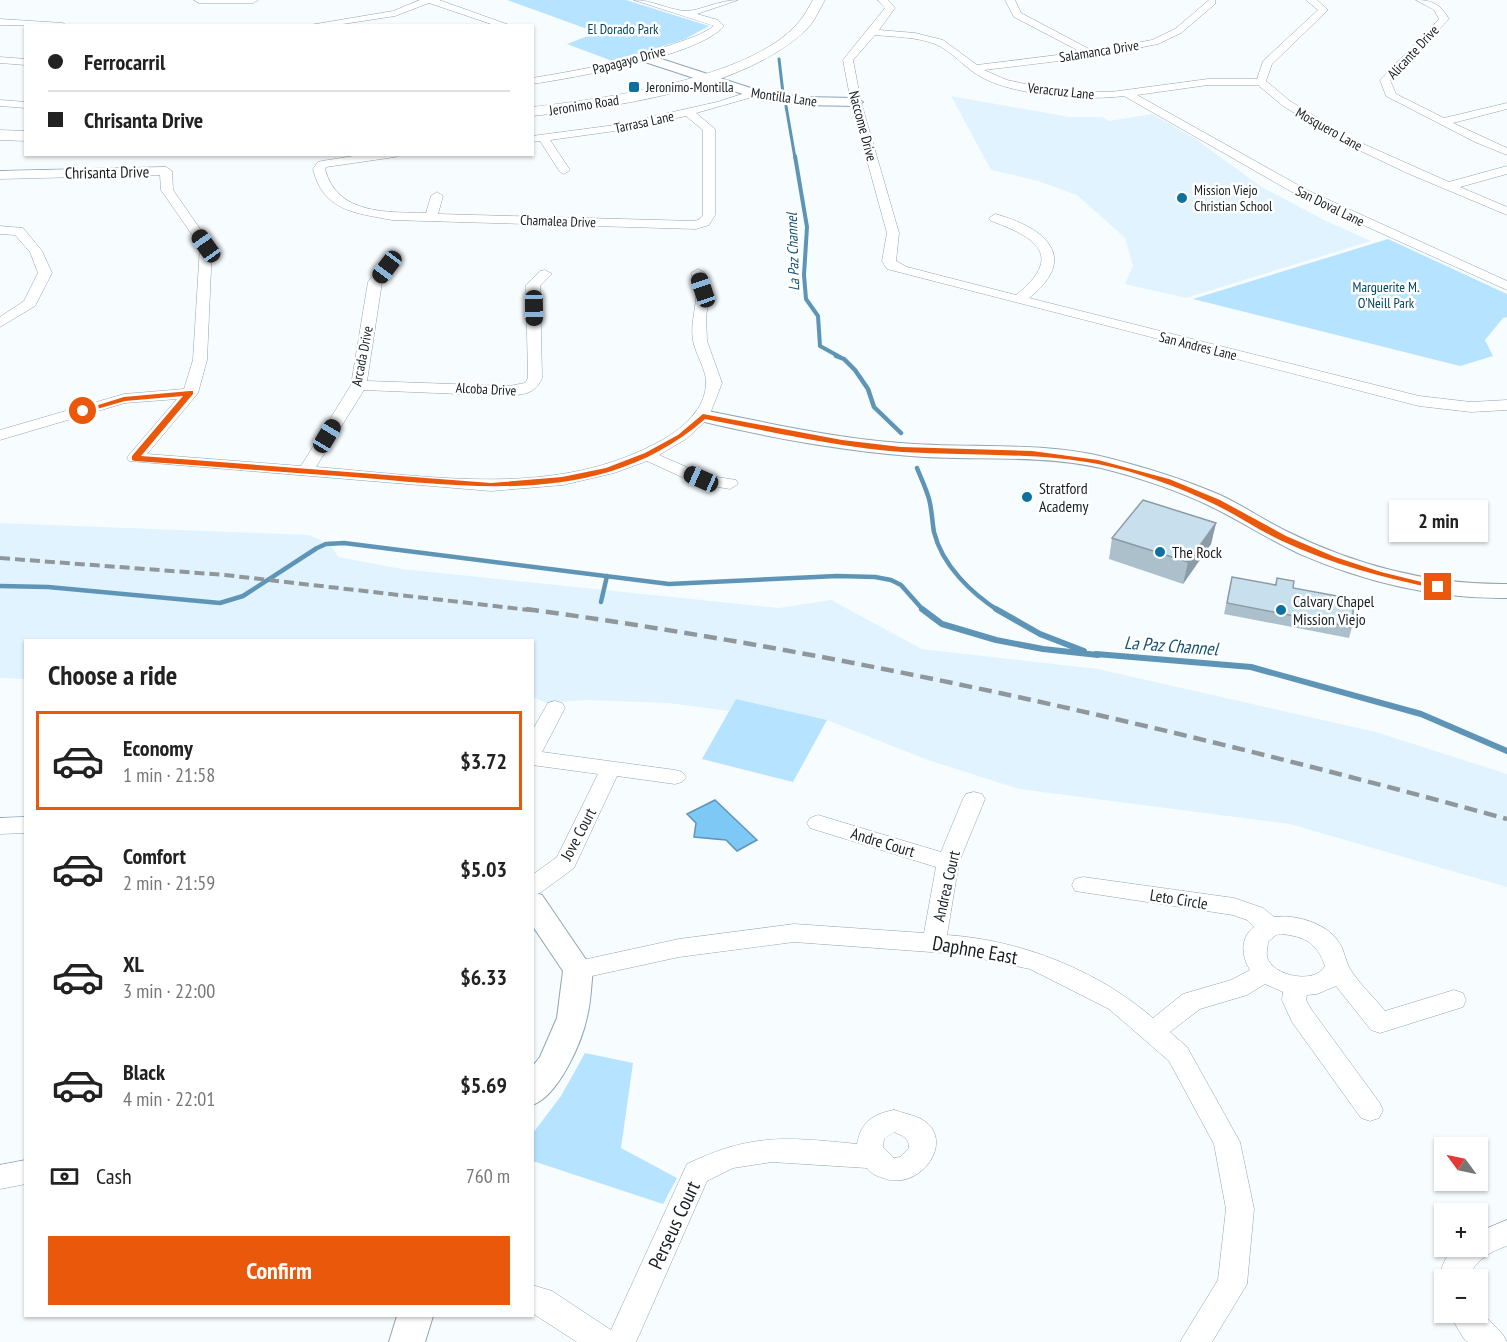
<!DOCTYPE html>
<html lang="en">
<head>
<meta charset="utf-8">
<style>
	:root { --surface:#fff; --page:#f6f6f6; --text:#222; --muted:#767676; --line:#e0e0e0; --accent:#ea580c }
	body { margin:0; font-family:"PT Sans Narrow",sans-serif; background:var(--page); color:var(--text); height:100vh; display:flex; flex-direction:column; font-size:22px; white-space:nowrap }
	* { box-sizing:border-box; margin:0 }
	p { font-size:20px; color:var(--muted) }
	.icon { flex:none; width:33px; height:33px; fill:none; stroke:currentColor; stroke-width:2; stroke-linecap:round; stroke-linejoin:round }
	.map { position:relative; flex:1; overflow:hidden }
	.sheet { position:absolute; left:24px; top:639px; width:510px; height:678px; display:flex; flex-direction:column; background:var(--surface); border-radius:0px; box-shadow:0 2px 4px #0004 }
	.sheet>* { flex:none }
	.banner { position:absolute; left:24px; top:24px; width:510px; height:132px; border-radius:0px; box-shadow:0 2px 4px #0004; display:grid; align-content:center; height:132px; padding:0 24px; background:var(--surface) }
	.needle { width:39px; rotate:303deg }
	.tools { position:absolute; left:1434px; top:1137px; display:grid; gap:12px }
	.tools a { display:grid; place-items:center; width:54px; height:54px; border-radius:0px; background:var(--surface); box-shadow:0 2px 4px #0004; font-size:30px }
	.end { position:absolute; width:27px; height:27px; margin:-14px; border:8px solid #ea580c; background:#fff; box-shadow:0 0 0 3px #fff }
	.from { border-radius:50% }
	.bubble { position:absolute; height:42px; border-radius:0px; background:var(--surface); box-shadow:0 2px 4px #0004; font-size:20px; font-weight:600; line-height:42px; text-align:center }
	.car { position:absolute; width:18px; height:36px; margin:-18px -9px; border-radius:8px; box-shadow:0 0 4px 2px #0007; background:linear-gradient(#222 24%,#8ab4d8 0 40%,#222 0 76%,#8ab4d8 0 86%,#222 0) }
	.banner b { display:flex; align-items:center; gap:21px; height:57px; font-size:22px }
	.banner b+b { border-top:2px solid var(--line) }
	.banner i { width:15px; height:15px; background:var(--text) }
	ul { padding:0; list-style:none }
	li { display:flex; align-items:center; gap:18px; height:99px; margin:0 12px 9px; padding:0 12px; border:3px solid transparent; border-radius:0px }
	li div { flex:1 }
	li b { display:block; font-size:22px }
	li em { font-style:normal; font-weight:600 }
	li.active { border-color:var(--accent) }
	li>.icon { width:54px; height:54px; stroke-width:1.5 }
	h2 { padding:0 24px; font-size:27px; line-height:72px }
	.pay { display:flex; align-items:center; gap:15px; height:66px; padding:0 24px; font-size:22px }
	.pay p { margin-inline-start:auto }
	.primary-button { display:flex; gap:12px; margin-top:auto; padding:12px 24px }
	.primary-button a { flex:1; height:69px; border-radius:0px; background:var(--accent); color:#fff; font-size:24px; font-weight:600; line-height:69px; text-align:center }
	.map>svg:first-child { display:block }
	.built { fill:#e1f3fe }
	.green { fill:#b6e3ff }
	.water { fill:#7dc8f5; stroke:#5e95b6; stroke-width:1.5 }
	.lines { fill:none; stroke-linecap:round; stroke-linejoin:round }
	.stream-far3 { stroke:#5e95b6; stroke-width:3 }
	.stream-far2 { stroke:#5e95b6; stroke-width:4 }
	.stream-far1 { stroke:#5e95b6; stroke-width:4.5 }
	.stream { stroke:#5e95b6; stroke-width:6 }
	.minor-casing { stroke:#90a5b3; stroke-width:1 }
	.tertiary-casing { stroke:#90a5b3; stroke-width:2 }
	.secondary-casing { stroke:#90a5b3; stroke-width:1 }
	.minor { fill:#fff; fill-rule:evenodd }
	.tertiary { fill:#fff; fill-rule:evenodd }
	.secondary { fill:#fff; fill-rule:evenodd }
	.rail-far1 { stroke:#90979b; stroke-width:4; stroke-dasharray:10 5; stroke-linecap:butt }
	.rail { stroke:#90979b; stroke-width:4.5; stroke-dasharray:13 7; stroke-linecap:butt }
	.wall { fill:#acc0cc }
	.shaded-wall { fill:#8c9ca6 }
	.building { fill:#c8dfed; stroke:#8c9ca6; stroke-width:1.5 }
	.route { fill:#ea580c }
	.poi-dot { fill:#0c719e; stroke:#fff; stroke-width:2 }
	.labels { text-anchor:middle; stroke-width:5; stroke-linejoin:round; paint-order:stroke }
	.far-park-label { font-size:14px; fill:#044562; stroke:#fff }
	.far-street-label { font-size:14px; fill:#171f24; stroke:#fff }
	.far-poi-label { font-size:14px; fill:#171f24; stroke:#fff; text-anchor:start }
	.far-water-label { font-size:15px; font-style:italic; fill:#16516f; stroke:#fff }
	.street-label { font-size:16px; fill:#171f24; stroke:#fff }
	.poi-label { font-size:16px; fill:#171f24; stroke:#fff; text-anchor:start }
	.water-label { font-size:18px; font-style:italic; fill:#16516f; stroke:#fff }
	.near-street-label { font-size:20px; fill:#171f24; stroke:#fff }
</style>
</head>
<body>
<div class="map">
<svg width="1507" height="1342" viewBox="0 0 1507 1342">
	<rect width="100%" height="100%" fill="#f7fcff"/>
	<path class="built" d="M 951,96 L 1069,117 L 1102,117 L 1109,121 L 1152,114 L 1197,140 L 1260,186 L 1324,220 L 1371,241 L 1186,298 L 1125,284 L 1133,266 L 1125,238 L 1077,195 L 1038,181 L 991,170 Z
		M 0,523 L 309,535 L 330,544 L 338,557 L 402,569 L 779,608 L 831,600 L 922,649 L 1098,669 L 1376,732 L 1507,774 L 1507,887 L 1290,824 L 1019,789 L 925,759 L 827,720 L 736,699 L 729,711 L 668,703 L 586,700 L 546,703 L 533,697 L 532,640 L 26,640 L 25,679 L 0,678 Z"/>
	<path class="green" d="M 507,0 L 626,0 L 709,26 L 685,39 L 615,62 L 567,44 L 593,34 L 590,30 Z
		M 1388,239 L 1507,294 L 1507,317 L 1503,318 L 1485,340 L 1493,356 L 1460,366 L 1193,299 Z
		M 736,699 L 827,720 L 793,782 L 702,759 Z
		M 585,1053 L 633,1063 L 621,1148 L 677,1178 L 663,1204 L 533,1161 L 533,1133 L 561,1096 Z"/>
	<path class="water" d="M 715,800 L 757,840 L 737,851 L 726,840 L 694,837 L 696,823 L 687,814 Z"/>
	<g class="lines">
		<path class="stream-far3" d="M 779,59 L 783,93
			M 786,106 L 795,158"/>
		<path class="stream-far2" d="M 795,156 L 807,227 L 804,275 L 806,299 L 818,316 L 820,346 L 840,357"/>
		<path class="stream-far1" d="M 836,356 L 844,359 L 855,370 L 868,389 L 874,407 L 901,433
			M 917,468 C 921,478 926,488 929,499 C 932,510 932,521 934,532 C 942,565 971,593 999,611
			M 0,586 L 48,587 L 220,603 L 243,596 L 317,548 L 326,544 L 344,543 L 669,584 L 837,576 L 875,577 L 891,580 L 901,585 L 924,611
			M 601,602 L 607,576"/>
		<path class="stream" d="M 922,609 L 942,624 L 996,640 L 1043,649 L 1098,655
			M 996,609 L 1040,634 L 1084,651
			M 1096,654 L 1251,667 L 1421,714 L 1507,751"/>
		<g class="minor-casing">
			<path id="minor" d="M 194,0 L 258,0 L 253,3 L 199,3 Z
				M 420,0 L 439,0 L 512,26 L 497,26 L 429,3 L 395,16 L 330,26 L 304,26 L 393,11 Z
				M 634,0 C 653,0 668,10 686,11 C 699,11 719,0 738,0 L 697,14 L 718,20 L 724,26 C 699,56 573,78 532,84 L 532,78 C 581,70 630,61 676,43 C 689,39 703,34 714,26 Z
				M 878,0 L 888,0 L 895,8 L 879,30 L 915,33 L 943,40 L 977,65 L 1081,52 L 1014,17 L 1005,0 L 1015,0 L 1021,13 L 1093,51 L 1152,40 L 1175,29 L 1209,0 L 1215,0 L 1215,4 L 1181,33 L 1158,44 L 1092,57 L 984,70 L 1007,80 L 1053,90 L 1111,92 L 1208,79 L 1257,79 L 1263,61 L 1318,10 L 1306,0 L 1317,0 L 1328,10 L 1272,64 L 1266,81 L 1290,101 L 1350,138 L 1449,182 L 1507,166 L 1507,174 L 1460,187 L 1507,207 L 1507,215 L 1407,173 L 1342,142 L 1283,106 L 1258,85 L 1208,85 L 1137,95 L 1307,190 L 1507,281 L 1507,290 L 1299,196 L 1124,96 C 1087,101 1017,96 983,78 C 966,70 953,51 935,44 C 917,37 895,37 875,35 L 853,60 L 861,102 L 899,233 L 896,261 L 907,267 L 1016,295 C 1065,256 1036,237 991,221 L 989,218 L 995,214 C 1044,227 1081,257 1029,298 L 1419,396 L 1471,402 L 1507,400 L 1507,410 L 1471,412 L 1419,406 L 887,269 L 882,261 L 887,233 L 851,102 L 843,60 L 885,8 Z
				M 1416,0 C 1433,0 1441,5 1449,19 L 1390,80 L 1396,94 L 1444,118 L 1507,103 L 1507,109 L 1453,123 L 1507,148 L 1507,155 L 1475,142 L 1386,96 L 1380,80 L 1439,19 L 1434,10 Z
				M 0,19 L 63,23 L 67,26 L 0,25 Z
				M 0,57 L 26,59 L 26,65 L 0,63 Z
				M 752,91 L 757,94 L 756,96 L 696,113 L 715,129 L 715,215 L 709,225 L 696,229 L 392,220 C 355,213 323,211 313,169 L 318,162 L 322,161 L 366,154 L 400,154 L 395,157 L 326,167 L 325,169 C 337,215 387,212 426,213 L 431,196 L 437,192 L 443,196 L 438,214 L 695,221 L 700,219 L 703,215 L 703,130 L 686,116 L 615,131 L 550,140 L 570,170 L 564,174 L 560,172 L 540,141 L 532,142 L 532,136 L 615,125 L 717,102 Z
				M 0,100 L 26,102 L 26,108 L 0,106 Z
				M 166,167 L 172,171 L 173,190 L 212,246 L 207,360 L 198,393 L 147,454 L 301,466 L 351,385 L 368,282 L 382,264 L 387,263 L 394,267 L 382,282 L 367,381 L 509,386 L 525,383 L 528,378 L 526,285 L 540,271 L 545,270 L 552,274 L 540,286 L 542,378 C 535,394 525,394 509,396 L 364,390 L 316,467 C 433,476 557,500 664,439 C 684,427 705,409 706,384 C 707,370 695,354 693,340 C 690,323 697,307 696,291 C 696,285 693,278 691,273 L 698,269 L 705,273 L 710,290 L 706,317 L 707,341 L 722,383 L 708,419 L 686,439 L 659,455 L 705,475 L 736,480 L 738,484 L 730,489 L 695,483 L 647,461 L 614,473 L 563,485 L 491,491 L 129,461 L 127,458 L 129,455 L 177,399 L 125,403 L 0,440 L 0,430 L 124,394 L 184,389 L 193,360 L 200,246 L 161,190 L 160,175 L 0,179 L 0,171 Z
				M 0,226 L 23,228 L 42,251 L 52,273 L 35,306 L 0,327 L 0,317 L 24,301 L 38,273 L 30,252 L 15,235 L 0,234 Z
				M 555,701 L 562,703 L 565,708 L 542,752 L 675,770 L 682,772 L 686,777 L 682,782 L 675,784 L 617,776 L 574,868 L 540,893 L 532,895 L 532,875 L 557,857 L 598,774 L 532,765 L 532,731 L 548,703 Z
				M 974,792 L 982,794 L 985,799 L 959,862 L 947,935 C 1021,940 1097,970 1153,1018 L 1183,994 L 1231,980 L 1250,970 C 1241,955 1240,938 1254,927 L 1247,920 L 1233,915 L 1075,891 L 1072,885 L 1075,879 L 1083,877 L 1234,898 L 1263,908 L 1274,917 C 1295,914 1326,923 1338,941 C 1344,949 1345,959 1349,967 C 1358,983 1374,997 1385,1011 L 1454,990 L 1463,993 L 1466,1000 L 1463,1007 L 1380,1033 L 1371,1030 L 1336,986 L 1317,994 L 1307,995 L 1306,1000 L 1311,1009 L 1379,1102 L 1383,1110 L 1379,1118 L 1370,1121 L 1361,1118 L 1292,1022 L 1282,1000 L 1283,992 L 1265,984 L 1247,995 L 1200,1009 L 1170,1032 L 1187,1047 L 1240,1142 L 1254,1209 L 1247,1284 L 1212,1342 L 1180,1342 L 1218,1280 L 1226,1209 L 1214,1144 L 1169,1061 L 1109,1009 L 1030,969 L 958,954 L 794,942 L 679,957 L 578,979 L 569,977 L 566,970 L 569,963 L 578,961 L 679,939 L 794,924 L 924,933 L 936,867 L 810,828 L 807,823 L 810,818 L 818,815 L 941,852 L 963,799 L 966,794 ZM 1282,934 C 1306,937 1317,943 1325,966 C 1315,985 1272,976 1267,957 C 1266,953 1268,946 1268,942 L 1276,935 Z
				M 26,817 L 26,833 L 0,834 L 0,818 Z
				M 894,1110 C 903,1113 913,1115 921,1119 C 958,1139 920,1193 883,1178 C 877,1176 871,1174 867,1168 L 772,1162 L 733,1168 L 707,1181 L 636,1342 L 577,1342 L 532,1313 L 532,1285 L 552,1291 L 611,1330 L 687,1164 C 751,1133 788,1137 857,1144 C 861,1122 873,1114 894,1110 ZM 894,1132 C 903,1136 909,1138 909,1148 L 900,1157 L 894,1158 L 883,1147 L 884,1139 Z
				M 26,1160 L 26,1184 L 0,1189 L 0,1165 Z
				M 1507,1220 L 1507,1246 C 1491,1251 1472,1262 1468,1280 L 1444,1280 L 1444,1290 L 1443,1290 C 1436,1274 1444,1259 1454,1247 L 1478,1246 L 1478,1232 Z
				M 1478,1308 C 1487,1321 1501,1328 1507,1342 L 1468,1342 L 1464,1339 L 1448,1312 L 1478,1312 Z"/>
		</g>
		<g class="tertiary-casing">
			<path id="tertiary" d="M 646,54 L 763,92 L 802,97 L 856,98 L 863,102 L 856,106 L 802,105 L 761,100 L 642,61 L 642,55 Z
				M 703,410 C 768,423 834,438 900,443 C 968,449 1038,441 1104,457 C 1144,467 1183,479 1220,495 C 1242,505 1262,519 1284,530 C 1354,565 1429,585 1507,584 L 1507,598 C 1436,599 1365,582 1300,554 C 1268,539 1239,520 1208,505 C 1174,489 1137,477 1101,468 C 1043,455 983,460 924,457 C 848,452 770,438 696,420 L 693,416 L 696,412 Z
				M 532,892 L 542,895 L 593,970 C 591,985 591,1002 587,1017 C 582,1042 558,1097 532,1105 L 532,1067 L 540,1057 L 557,1018 L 563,971 L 532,925 Z
				M 397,1316 L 433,1316 L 425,1342 L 389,1342 Z"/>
		</g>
		<g class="secondary-casing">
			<path id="secondary" d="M 813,0 L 825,0 C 819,10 814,23 805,31 C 741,90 616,107 532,116 L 532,107 C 603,99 750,79 798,23 C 804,17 808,8 813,0 Z
				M 0,130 L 26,131 L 26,141 L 0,140 Z"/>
		</g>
		<use href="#minor" class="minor"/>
		<use href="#tertiary" class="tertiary"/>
		<use href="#secondary" class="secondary"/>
		<path class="rail-far1" d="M 0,558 L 225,575 L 538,611"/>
		<path class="rail" d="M 526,609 C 859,654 1184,730 1507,819"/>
	</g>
	<path class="wall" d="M 1216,523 L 1211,544 L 1183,584 L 1109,559 L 1112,538 Z
		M 1232,577 L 1275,585 L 1277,578 L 1352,627 L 1349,638 L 1224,614 Z"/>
	<path class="shaded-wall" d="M 1216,523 L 1211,544 L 1183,584 L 1188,562 Z"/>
	<path class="building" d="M 1143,500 L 1216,523 L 1188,562 L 1112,538 Z
		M 1232,577 L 1276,585 L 1277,578 L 1294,581 L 1293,588 L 1354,599 L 1352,627 L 1227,603 Z"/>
	<path class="route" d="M 190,391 L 193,391 L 193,394 L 141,456 L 491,483 L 562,477 L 606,468 L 645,453 L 678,435 L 703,414 L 842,440 L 901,447 L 1032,451 L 1098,460 L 1169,479 L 1220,500 L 1286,536 L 1335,557 L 1381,572 L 1442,587 L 1438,589 C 1383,578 1332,564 1282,541 C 1258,530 1237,515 1214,504 C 1177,486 1137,472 1098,464 C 1034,452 967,456 902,452 C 836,447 770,431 705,419 C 604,507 475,487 353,477 C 280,472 208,466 135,461 L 132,460 L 132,456 L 183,396 L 125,401 L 83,413 L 79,411 L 124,397 Z"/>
	<g class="poi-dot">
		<rect x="628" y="81" width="12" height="12" rx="3"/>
		<circle cx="1182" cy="198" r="6"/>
		<circle cx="1027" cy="497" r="6"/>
		<circle cx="1160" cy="552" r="6"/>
		<circle cx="1281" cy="610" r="6"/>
	</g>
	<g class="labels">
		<g class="far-park-label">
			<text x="623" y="34">El Dorado Park</text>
			<text x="1386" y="292">Marguerite M.<tspan x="1386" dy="16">O'Neill Park</tspan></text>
		</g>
		<g class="far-street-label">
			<text transform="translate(1099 51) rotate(-9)" y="5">Salamanca Drive</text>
			<text transform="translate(1413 52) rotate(-47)" y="5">Alicante Drive</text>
			<text transform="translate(629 60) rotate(-15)" y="5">Papagayo Drive</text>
			<text transform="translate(1061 91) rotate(6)" y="5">Veracruz Lane</text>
			<text transform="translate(784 97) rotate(8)" y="5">Montilla Lane</text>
			<text transform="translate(584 105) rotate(-9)" y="5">Jeronimo Road</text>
			<text transform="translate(644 122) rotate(-12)" y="5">Tarrasa Lane</text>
			<text transform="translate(863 126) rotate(75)" y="5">Naccome Drive</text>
			<text transform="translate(1329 129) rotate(29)" y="5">Mosquero Lane</text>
			<text transform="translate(1330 206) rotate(26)" y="5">San Doval Lane</text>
			<text transform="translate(558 221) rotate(2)" y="5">Chamalea Drive</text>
			<text transform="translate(1198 346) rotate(14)" y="5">San Andres Lane</text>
			<text transform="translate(362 356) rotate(-79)" y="5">Arcada Drive</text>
			<text transform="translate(486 389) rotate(3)" y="5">Alcoba Drive</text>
		</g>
		<g class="far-poi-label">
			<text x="646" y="92">Jeronimo-Montilla</text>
			<text x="1194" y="195">Mission Viejo<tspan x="1194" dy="16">Christian School</tspan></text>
		</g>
		<g class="far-water-label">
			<text transform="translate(793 252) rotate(-92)" y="5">La Paz Channel</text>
		</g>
		<g class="street-label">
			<text transform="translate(107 172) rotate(-1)" y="6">Chrisanta Drive</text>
			<text transform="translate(578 834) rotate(-62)" y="6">Jove Court</text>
			<text transform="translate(883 842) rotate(17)" y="6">Andre Court</text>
			<text transform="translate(946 886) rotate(-77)" y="6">Andrea Court</text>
			<text transform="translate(1179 899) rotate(9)" y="6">Leto Circle</text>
		</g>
		<g class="poi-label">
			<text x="1039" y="494">Stratford<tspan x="1039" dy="18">Academy</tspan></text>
			<text x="1172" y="558">The Rock</text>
			<text x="1293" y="607">Calvary Chapel<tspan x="1293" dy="18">Mission Viejo</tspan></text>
		</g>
		<g class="water-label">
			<text transform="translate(1171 646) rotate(4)" y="6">La Paz Channel</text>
		</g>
		<g class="near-street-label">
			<text transform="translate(975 950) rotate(10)" y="7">Daphne East</text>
			<text transform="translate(674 1225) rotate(-65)" y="7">Perseus Court</text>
		</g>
	</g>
</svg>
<div class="tools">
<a><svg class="needle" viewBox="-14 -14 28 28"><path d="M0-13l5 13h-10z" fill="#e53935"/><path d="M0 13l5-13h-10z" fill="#767676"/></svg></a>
<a>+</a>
<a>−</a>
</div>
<i class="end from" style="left:83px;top:411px"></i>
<i class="end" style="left:1438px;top:587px"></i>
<div class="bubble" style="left:1389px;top:500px;width:99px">2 min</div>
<i class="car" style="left:206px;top:246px;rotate:325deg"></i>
<i class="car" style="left:387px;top:267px;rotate:217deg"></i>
<i class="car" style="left:703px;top:290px;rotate:341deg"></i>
<i class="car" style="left:534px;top:308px;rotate:179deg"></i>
<i class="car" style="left:327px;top:436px;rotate:31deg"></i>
<i class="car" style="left:701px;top:479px;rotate:294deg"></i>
<div class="banner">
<b><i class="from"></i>Ferrocarril</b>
<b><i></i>Chrisanta Drive</b>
</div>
<section class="sheet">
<h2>Choose a ride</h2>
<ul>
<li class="active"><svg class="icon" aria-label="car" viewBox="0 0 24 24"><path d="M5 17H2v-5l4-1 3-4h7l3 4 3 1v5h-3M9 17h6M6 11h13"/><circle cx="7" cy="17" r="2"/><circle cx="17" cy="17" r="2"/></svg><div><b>Economy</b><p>1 min · 21:58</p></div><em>$3.72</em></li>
<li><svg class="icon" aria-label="car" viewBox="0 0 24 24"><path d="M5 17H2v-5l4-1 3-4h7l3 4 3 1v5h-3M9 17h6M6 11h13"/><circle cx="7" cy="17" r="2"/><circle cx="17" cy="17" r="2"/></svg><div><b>Comfort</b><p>2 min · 21:59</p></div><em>$5.03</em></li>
<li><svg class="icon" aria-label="car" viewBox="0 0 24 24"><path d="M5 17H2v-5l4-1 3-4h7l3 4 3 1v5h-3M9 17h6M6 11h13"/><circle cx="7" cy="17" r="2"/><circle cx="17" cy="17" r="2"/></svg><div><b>XL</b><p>3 min · 22:00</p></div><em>$6.33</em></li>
<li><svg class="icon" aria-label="car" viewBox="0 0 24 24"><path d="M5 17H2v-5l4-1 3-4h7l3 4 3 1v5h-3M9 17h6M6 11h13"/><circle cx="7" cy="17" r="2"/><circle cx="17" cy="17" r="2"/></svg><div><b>Black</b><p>4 min · 22:01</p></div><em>$5.69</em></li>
</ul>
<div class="pay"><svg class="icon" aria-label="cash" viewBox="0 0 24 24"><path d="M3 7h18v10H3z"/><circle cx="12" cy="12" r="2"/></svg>Cash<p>760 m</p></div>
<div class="primary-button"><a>Confirm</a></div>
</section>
</div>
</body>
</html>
